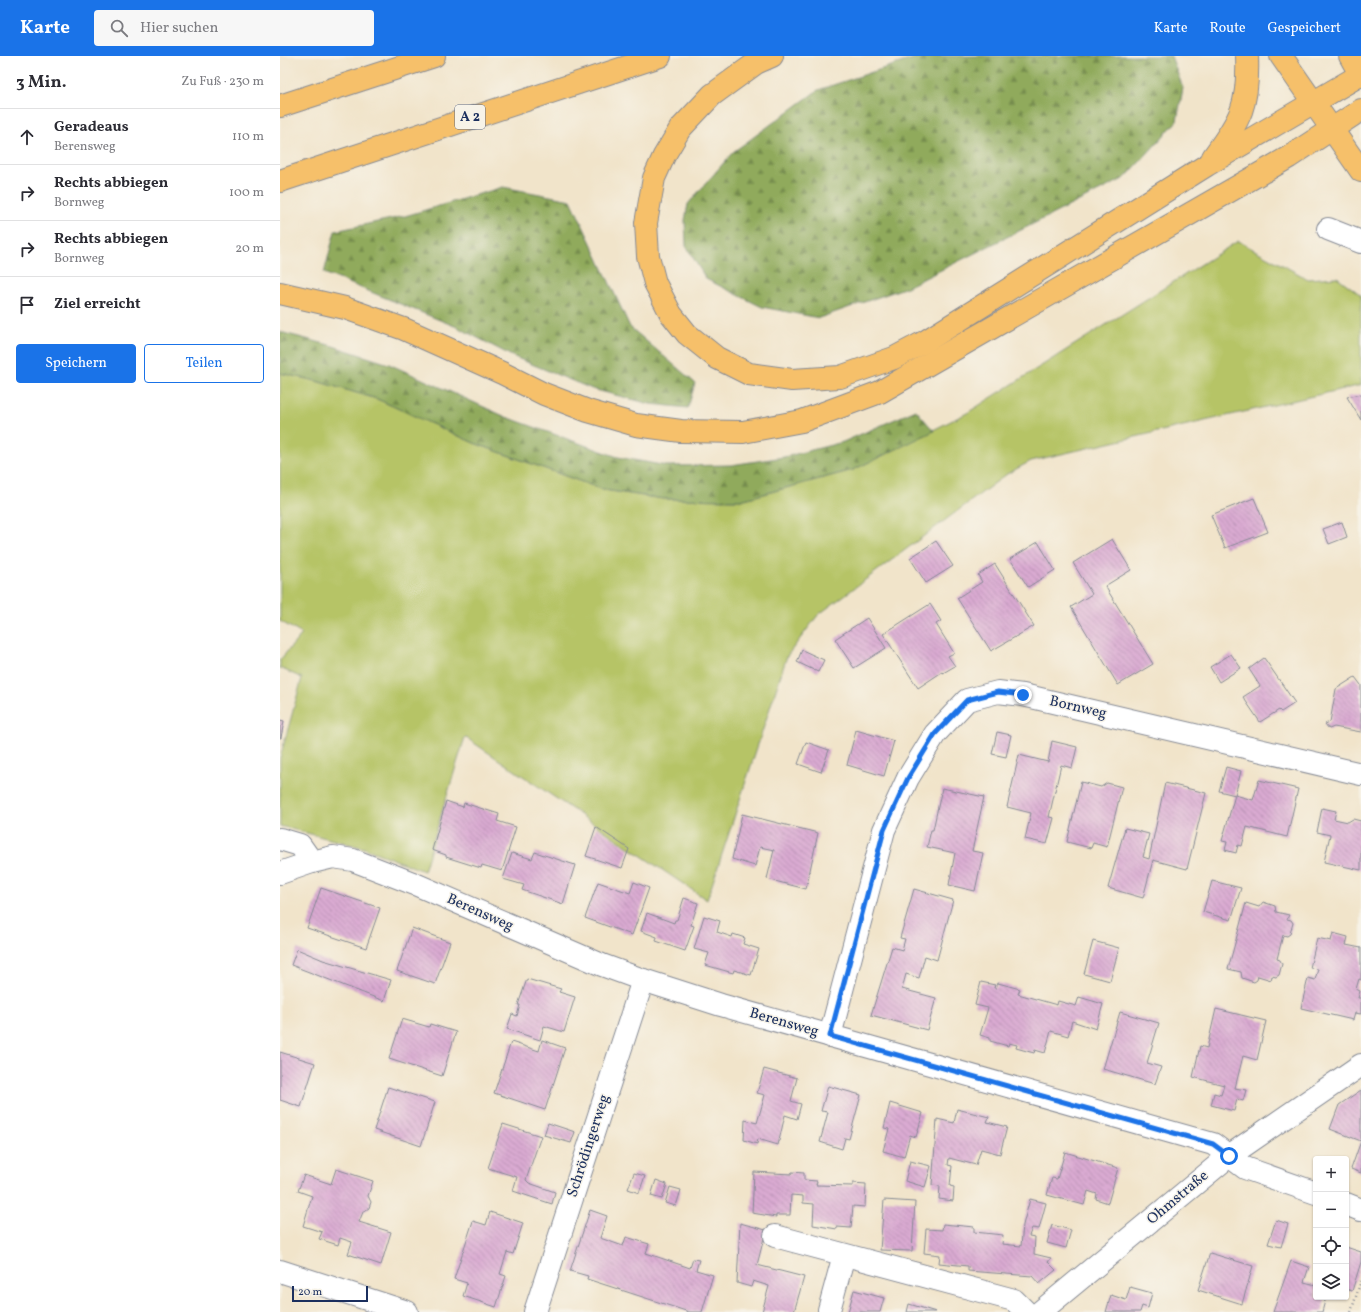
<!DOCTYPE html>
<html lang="de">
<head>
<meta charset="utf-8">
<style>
  body { margin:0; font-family:Vollkorn,serif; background:#f7f7f7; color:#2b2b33 }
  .controls { position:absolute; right:12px; bottom:12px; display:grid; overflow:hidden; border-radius:4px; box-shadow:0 1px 3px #0004 }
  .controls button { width:36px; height:36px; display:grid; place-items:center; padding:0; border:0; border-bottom:1px solid #e1e1e2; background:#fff; color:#2b2b33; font:20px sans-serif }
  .scale { position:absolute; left:12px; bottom:10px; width:76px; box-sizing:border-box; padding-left:4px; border:2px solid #1b2f5e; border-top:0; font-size:11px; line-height:14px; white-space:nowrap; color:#1b2f5e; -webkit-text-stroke:3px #f7f3e8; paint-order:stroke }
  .stop { position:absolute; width:12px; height:12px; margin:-9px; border:3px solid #1a73e8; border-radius:50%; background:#fff }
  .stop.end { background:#1a73e8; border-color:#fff; box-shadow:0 1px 4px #0008 }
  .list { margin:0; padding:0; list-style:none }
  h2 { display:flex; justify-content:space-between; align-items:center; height:52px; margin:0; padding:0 16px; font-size:17px }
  h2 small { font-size:13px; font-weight:400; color:#7c7c81 }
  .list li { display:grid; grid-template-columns:26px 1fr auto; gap:12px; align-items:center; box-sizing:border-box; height:56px; padding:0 16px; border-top:1px solid #e1e1e2 }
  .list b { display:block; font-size:15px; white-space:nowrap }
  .list p { margin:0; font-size:13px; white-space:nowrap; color:#7c7c81 }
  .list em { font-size:13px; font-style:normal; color:#7c7c81 }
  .actions { display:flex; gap:8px; padding:12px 16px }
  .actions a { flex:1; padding:9px 0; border:1px solid #1a73e8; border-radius:4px; text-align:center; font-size:14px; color:#1a73e8 }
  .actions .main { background:#1a73e8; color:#fff }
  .icon { flex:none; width:22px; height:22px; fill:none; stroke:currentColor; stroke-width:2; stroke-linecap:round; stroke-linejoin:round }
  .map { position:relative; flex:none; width:1081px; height:1256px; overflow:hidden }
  header { display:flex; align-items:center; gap:24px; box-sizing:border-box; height:56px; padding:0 20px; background:#1a73e8; color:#fff }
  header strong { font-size:19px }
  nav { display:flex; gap:22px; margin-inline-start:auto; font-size:14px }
  .search { width:280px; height:36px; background:#f7f7f7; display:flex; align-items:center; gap:10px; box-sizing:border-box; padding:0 14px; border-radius:4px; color:#7c7c81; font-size:15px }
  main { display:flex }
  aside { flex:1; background:#fff }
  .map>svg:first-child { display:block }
  .grass { fill:#b6c466; stroke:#687a62 }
  .forest { fill:url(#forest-firs); stroke:#566c5c }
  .building { fill:url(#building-back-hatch) }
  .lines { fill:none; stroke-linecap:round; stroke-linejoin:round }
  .minor-casing { stroke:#868a94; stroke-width:24 }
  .major-casing { stroke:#868a94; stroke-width:24 }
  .highway-casing { stroke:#868a94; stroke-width:24 }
  .path { stroke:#868a94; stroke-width:2.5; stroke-dasharray:1 3; stroke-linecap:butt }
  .minor { stroke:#fff; stroke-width:22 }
  .major { stroke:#f6c06b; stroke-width:22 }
  .highway { stroke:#f6c06b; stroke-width:22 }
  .route { stroke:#1a73e8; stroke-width:5 }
  .labels { text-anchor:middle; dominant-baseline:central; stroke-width:3; stroke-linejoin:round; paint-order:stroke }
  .shield { fill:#f7f3e8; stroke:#5d6a87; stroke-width:1 }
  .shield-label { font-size:14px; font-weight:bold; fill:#1b2f5e }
  .street-label { font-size:15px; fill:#1b2f5e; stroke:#f7f3e8 }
</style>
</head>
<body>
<header>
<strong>Karte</strong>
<div class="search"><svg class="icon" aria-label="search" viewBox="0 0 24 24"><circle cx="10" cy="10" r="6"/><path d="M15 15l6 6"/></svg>Hier suchen</div>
<nav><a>Karte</a><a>Route</a><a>Gespeichert</a></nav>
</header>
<main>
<aside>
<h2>3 Min.<small>Zu Fuß · 230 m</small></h2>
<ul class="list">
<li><svg class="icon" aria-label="ahead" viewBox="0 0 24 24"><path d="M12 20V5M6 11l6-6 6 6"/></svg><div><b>Geradeaus</b><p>Berensweg</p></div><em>110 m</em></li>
<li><svg class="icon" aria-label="right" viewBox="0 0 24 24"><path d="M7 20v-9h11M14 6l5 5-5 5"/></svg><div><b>Rechts abbiegen</b><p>Bornweg</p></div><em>100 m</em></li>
<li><svg class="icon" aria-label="right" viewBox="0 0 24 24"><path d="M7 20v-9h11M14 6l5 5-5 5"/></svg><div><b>Rechts abbiegen</b><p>Bornweg</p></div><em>20 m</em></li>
<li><svg class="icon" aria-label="arrive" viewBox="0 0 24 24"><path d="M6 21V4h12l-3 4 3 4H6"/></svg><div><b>Ziel erreicht</b></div></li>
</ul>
<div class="actions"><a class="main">Speichern</a><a>Teilen</a></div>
</aside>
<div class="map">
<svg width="1081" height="1256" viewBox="0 0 1081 1256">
  <defs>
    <pattern id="forest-firs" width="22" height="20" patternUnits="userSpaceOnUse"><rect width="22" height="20" fill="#90aa5b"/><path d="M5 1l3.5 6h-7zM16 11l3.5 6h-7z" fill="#758b4e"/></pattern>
    <pattern id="building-back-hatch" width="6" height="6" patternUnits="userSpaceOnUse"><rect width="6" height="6" fill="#daaad2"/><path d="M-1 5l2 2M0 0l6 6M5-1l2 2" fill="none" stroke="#b08bae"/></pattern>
  </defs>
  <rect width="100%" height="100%" fill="#f7f3e8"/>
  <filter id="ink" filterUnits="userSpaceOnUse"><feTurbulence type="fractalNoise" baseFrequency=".025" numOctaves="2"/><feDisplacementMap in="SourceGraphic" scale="8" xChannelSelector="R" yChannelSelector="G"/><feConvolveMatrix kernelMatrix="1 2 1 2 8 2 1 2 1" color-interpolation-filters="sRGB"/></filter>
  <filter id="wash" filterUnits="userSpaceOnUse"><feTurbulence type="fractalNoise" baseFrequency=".012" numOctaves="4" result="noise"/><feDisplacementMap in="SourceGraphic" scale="16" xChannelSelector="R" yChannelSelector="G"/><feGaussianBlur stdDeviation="0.9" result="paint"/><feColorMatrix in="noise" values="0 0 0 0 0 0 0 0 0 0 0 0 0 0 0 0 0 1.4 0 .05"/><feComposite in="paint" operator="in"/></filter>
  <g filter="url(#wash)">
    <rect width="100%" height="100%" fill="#f1e4ca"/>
    <!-- grass -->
    <path class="grass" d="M958,185L1028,223L1057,221L1081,239V329L751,405L727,418L538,559L507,600L427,844L185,681L144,815L84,792L0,770V702L22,622L0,612V604L22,578L0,565V317L36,325L97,343L194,387L324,434L383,443L461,444L573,414L687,357Z"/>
    <!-- forest -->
    <g class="forest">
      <path d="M641,0H891L903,32L897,65L845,122L627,231L539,262L482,251L426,223L406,190L405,164L408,148L453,96L538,34Z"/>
      <path d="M223,131L291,144L350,271L415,327L408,352L370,348L312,333L232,300L177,271L44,217L55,175L125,160Z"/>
      <path d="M0,276L53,290L109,308L226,361L338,401L387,410L451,409L504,401L563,386L636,354L654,375L573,414L461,444L383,443L324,434L194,387L97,343L36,325L0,317Z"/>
    </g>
    <g id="blocks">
      <!-- building -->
      <g class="building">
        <path d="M1081,338V364L1067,341Z"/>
        <path d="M974,442L988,476L945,492L931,459Z"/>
        <path d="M1062,466L1067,481L1049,488L1043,473Z"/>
        <path d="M832,483L851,514L825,530L873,608L838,629L791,551L812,538L793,507Z"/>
        <path d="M656,485L673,510L646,527L630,502Z"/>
        <path d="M758,486L775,514L748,531L730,503Z"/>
        <path d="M715,508L754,570L711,595L677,542L702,526L698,519Z"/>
        <path d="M650,548L661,565L656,568L674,597L668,600L675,610L663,617L662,616L638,632L603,578Z"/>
        <path d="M587,562L606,592L574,612L555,583Z"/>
        <path d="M522,594L544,604L538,616L517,606Z"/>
        <path d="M951,598L961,612L939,626L930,611Z"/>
        <path d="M984,602L1015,647L1001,656L999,654L980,666L963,641L980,630L969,613Z"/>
        <path d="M1075,621L1081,629V676L1054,671L1049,673L1045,668L1050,666L1056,633Z"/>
        <path d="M0,664L4,665L1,682H0Z"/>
        <path d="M576,674L614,685L604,720L567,709Z"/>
        <path d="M717,676L731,679L726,701L712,698Z"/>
        <path d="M772,685L797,691L792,712L781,709L769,761L774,762L767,788L745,783L751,757L727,751L739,699L768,706Z"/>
        <path d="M526,686L549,694L541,716L518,708Z"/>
        <path d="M946,711L961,715L955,739L939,735Z"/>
        <path d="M979,724L1018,733L1007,781L967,771L962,790L958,789L956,797L945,794L947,786L942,785L955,739L973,744Z"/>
        <path d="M801,726L821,731L827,727L842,731L827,791L813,787L811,792L787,786Z"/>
        <path d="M885,727L926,737L907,813L873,804L863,842L828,832L845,772L869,778L863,801L869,803Z"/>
        <path d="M662,732L704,741L692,795L703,797L695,835L669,829L675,797L647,791L651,774H653Z"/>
        <path d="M166,745L183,751L184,747L219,758L217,765L236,771L222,815L202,809L201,812L166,801V799L152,794Z"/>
        <path d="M1042,752L1056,755L1054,763L1068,766L1073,763L1081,765V814L1044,806L1050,779L1037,776Z"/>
        <path d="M462,758L538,777L526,833L487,823L494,794L480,791L475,810L452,803Z"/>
        <path d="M316,771L349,793L342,812L306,800Z"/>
        <path d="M255,796L295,809L283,848L242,834L244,829L223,823L232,797L252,803Z"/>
        <path d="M932,825L961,832L951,864L923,856Z"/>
        <path d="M318,826L350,837L354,826L369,832L352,879L305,862Z"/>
        <path d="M41,832L100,852L86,892L27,872Z"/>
        <path d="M634,833L673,844L657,904L645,900L639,922L626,918L622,933L656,942L647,974L591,959L612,891L622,894L625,883L620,882Z"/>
        <path d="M404,842L418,847L411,869L414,870L405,895L376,885L377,881L361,875L367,857L394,867L395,864H397Z"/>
        <path d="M983,846L995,850L996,856L1009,859L1007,863L1011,864L1013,867L1010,878L1007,880L1003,879L997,903L1000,904L1002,908L999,919L996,921L992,920L991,924L978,920L977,924L974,926L962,922L961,916L948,913L966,847L979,851Z"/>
        <path d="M424,860L440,865L437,876L452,881L453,878L465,882L463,888L479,893L471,919L454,914L453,917L425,909L429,897L414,893Z"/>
        <path d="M132,872L170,886L155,928L117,915Z"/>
        <path d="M1053,877L1068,881L1066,889L1081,892V924L1079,923L1076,933L1080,935L1078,942H1081V958L1075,957L1073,964L1021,952L1028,922L1035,924L1038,913L1030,912L1037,882L1051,885Z"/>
        <path d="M813,885L839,892L830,925L804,918Z"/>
        <path d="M17,893L43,904L111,924L104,945L11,909Z"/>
        <path d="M247,923L281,933L279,936L295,941L284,976L264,970L260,984L227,973L232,958L237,960L240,949H238Z"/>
        <path d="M701,926L715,929L714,932H716L718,927L740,933L738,938L777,949L778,945L796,950L799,941L823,948L816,973L792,965L788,980L771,975L765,997L755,994L754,997L736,992L737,989L729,987L728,990L710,985V982L700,979L708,952L695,949Z"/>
        <path d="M936,953L986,965L977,1004L963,1000L955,1032L966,1034L963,1045L957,1043L954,1055L931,1049L934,1037L941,1039L944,1029L913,1021L920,990L927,992Z"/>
        <path d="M840,956L879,967L867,1007L881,1011L875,1028L823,1013Z"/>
        <path d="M122,963L149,971L150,968L176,976L162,1020L109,1003Z"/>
        <path d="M262,984L285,992L265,1054L214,1037L231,986L259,995Z"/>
        <path d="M0,996L35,1007L21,1051L0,1044Z"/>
        <path d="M484,1013L517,1022L511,1045L521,1048L517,1063L505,1059L498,1089L478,1083L477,1088L464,1084L465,1064L477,1067L485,1039L477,1037Z"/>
        <path d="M548,1030L581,1039L569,1083L565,1082L562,1093L540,1086L548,1056L541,1055Z"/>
        <path d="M108,1031L155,1046L141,1090L94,1074Z"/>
        <path d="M1081,1034V1085L1050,1073L1059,1049Z"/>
        <path d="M610,1047L643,1057L636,1081L630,1079L624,1101L603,1095L609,1073L604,1072Z"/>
        <path d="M677,1053L709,1061L707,1066L727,1071L720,1098L701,1093L696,1109L669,1102L668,1109L672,1110L670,1130L674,1131L673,1145L659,1143L660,1130L652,1129L657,1063L674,1067Z"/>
        <path d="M268,1067L295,1076L291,1087L264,1079Z"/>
        <path d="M223,1068L261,1080L246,1124L249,1127L275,1136L272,1148L233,1135L237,1121L208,1112Z"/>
        <path d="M1081,1085V1117L1071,1113Z"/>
        <path d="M785,1096L838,1112L828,1147L816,1143L817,1138L808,1135L804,1149L767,1139L772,1122L777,1123Z"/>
        <path d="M630,1105L651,1110L645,1131L625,1125Z"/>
        <path d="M56,1113L93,1125L88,1140L91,1146L89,1152L83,1156L79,1166L111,1176L101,1209L68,1198L72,1186L60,1182L58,1189L39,1183L42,1176L23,1170L32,1140L18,1135L24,1119L51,1128Z"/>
        <path d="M474,1116L511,1118L512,1116L524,1117V1124L537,1125L536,1129L573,1130V1127L586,1128L585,1151L573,1150L571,1172L557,1171V1173L533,1169L534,1148L523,1147V1140L511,1139L510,1159H496V1161L472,1157Z"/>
        <path d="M354,1117L365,1120L359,1137L348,1133Z"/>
        <path d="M376,1124L387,1128L382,1143L371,1140Z"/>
        <path d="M390,1131L401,1134L396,1150L385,1147Z"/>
        <path d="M750,1143L766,1147L759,1173L752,1172L749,1180L755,1181L754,1198L771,1202L768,1206L776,1214L759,1228L752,1220L688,1215V1210L659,1207L660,1199L644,1197L646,1173L662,1174L663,1168L694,1171V1176L723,1179L722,1188L741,1190L743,1169Z"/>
        <path d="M604,1144L635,1146L632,1195L600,1194Z"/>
        <path d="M310,1154L327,1160L320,1182L343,1190L346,1181L369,1188L366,1197L410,1212L413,1203L419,1204L416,1214L433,1219L422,1256H409L307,1223L308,1220L290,1215Z"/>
        <path d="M210,1156L243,1167L233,1198L227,1196L220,1218L226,1220L216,1251L183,1240L187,1227L174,1223L193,1165L206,1169Z"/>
        <path d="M996,1164L1008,1168L1001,1191L988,1188Z"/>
        <path d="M460,1167L486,1174L477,1209L524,1221L514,1256H482L489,1230L473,1225L471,1231L457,1227Z"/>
        <path d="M772,1169L791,1174L786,1192L767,1187Z"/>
        <path d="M1066,1191L1081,1196V1206L1072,1235L1066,1233Z"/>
        <path d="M930,1197L973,1210L962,1248L918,1234Z"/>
        <path d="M1011,1205L1029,1211L1024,1226L1036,1229V1241H1046L1042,1256H993Z"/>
        <path d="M850,1231L872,1237L868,1252L862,1250L860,1256H826L831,1239L846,1244Z"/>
        <path d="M574,1234L604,1242L600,1256H568Z"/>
        <path d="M629,1248L656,1256H627Z"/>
      </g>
    </g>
  </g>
  <g filter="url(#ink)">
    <use href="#blocks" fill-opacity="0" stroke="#868a94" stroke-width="1"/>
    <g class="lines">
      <!-- minor casing -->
      <g class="minor-casing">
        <g id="minor">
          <path d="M1048,173L1081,186"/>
          <path d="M0,783L20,789L32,806"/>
          <path d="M0,817L32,806L53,801L73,804L135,828L322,909L363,924L441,949L933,1088L965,1112L1036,1137"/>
          <path d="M550,980L604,774L628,722L655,678L687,644L718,636L743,639L1081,718"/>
          <path d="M1066,1148L1081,1154"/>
          <path d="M495,1180L734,1244L746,1256"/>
          <path d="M0,1215L127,1256"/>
          <path d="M549,1254L564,1199"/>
          <path d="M255,1256L363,924"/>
          <path d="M760,1256L949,1100L1081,1009"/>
        </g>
      </g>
      <!-- major casing -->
      <g class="major-casing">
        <g id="major">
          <path d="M1001,0L1081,115"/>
          <path d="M1070,0L1081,20"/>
        </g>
      </g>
      <!-- highway casing -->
      <g class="highway-casing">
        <g id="highway">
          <path d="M492,0L476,7L432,39L400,73L384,100L374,122L366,167L368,200L375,227L391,258L407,278L437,302L469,318L512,324L560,321L614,302L646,285L927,109L1080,19"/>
          <path d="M0,50L154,0"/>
          <path d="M933,101C961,63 969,49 967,0"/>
          <path d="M0,125L380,0"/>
          <path d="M0,237L65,252L124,273L222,317L264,338L308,355L356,369L401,375L463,376L522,365L600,336L1009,101L1081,54"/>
        </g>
      </g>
      <!-- path -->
      <path class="path" d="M1071,1256L1081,1225"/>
      <!-- minor -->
      <use href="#minor" class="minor"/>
      <!-- major -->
      <use href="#major" class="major"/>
      <!-- highway -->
      <use href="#highway" class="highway"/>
    </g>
  </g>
  <g class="lines" filter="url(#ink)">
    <!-- route -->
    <path class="route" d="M743,639L718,636L687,644L655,678L628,722L604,774L550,980L933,1088L949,1100"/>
  </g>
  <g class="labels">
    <!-- shield labels -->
    <rect class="shield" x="175" y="49" width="30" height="24" rx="3"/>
    <g class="shield-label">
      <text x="190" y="61">A 2</text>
    </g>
    <!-- street labels -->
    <g class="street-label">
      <text transform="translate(798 652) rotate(13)">Bornweg</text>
      <text transform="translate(200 857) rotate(24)">Berensweg</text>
      <text transform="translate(504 967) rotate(16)">Berensweg</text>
      <text transform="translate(309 1090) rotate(-72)">Schrödingerweg</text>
      <text transform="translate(898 1142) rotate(-40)">Ohmstraße</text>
    </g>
  </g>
</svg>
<div class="controls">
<button>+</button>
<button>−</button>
<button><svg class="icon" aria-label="locate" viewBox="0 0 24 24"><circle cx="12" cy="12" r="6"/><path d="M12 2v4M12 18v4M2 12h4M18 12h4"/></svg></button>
<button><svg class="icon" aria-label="layers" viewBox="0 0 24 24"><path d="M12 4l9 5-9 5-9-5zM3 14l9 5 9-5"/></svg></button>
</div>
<div class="scale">20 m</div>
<div class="stop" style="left:949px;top:1100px"></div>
<div class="stop end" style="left:743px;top:639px"></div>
</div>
</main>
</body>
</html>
